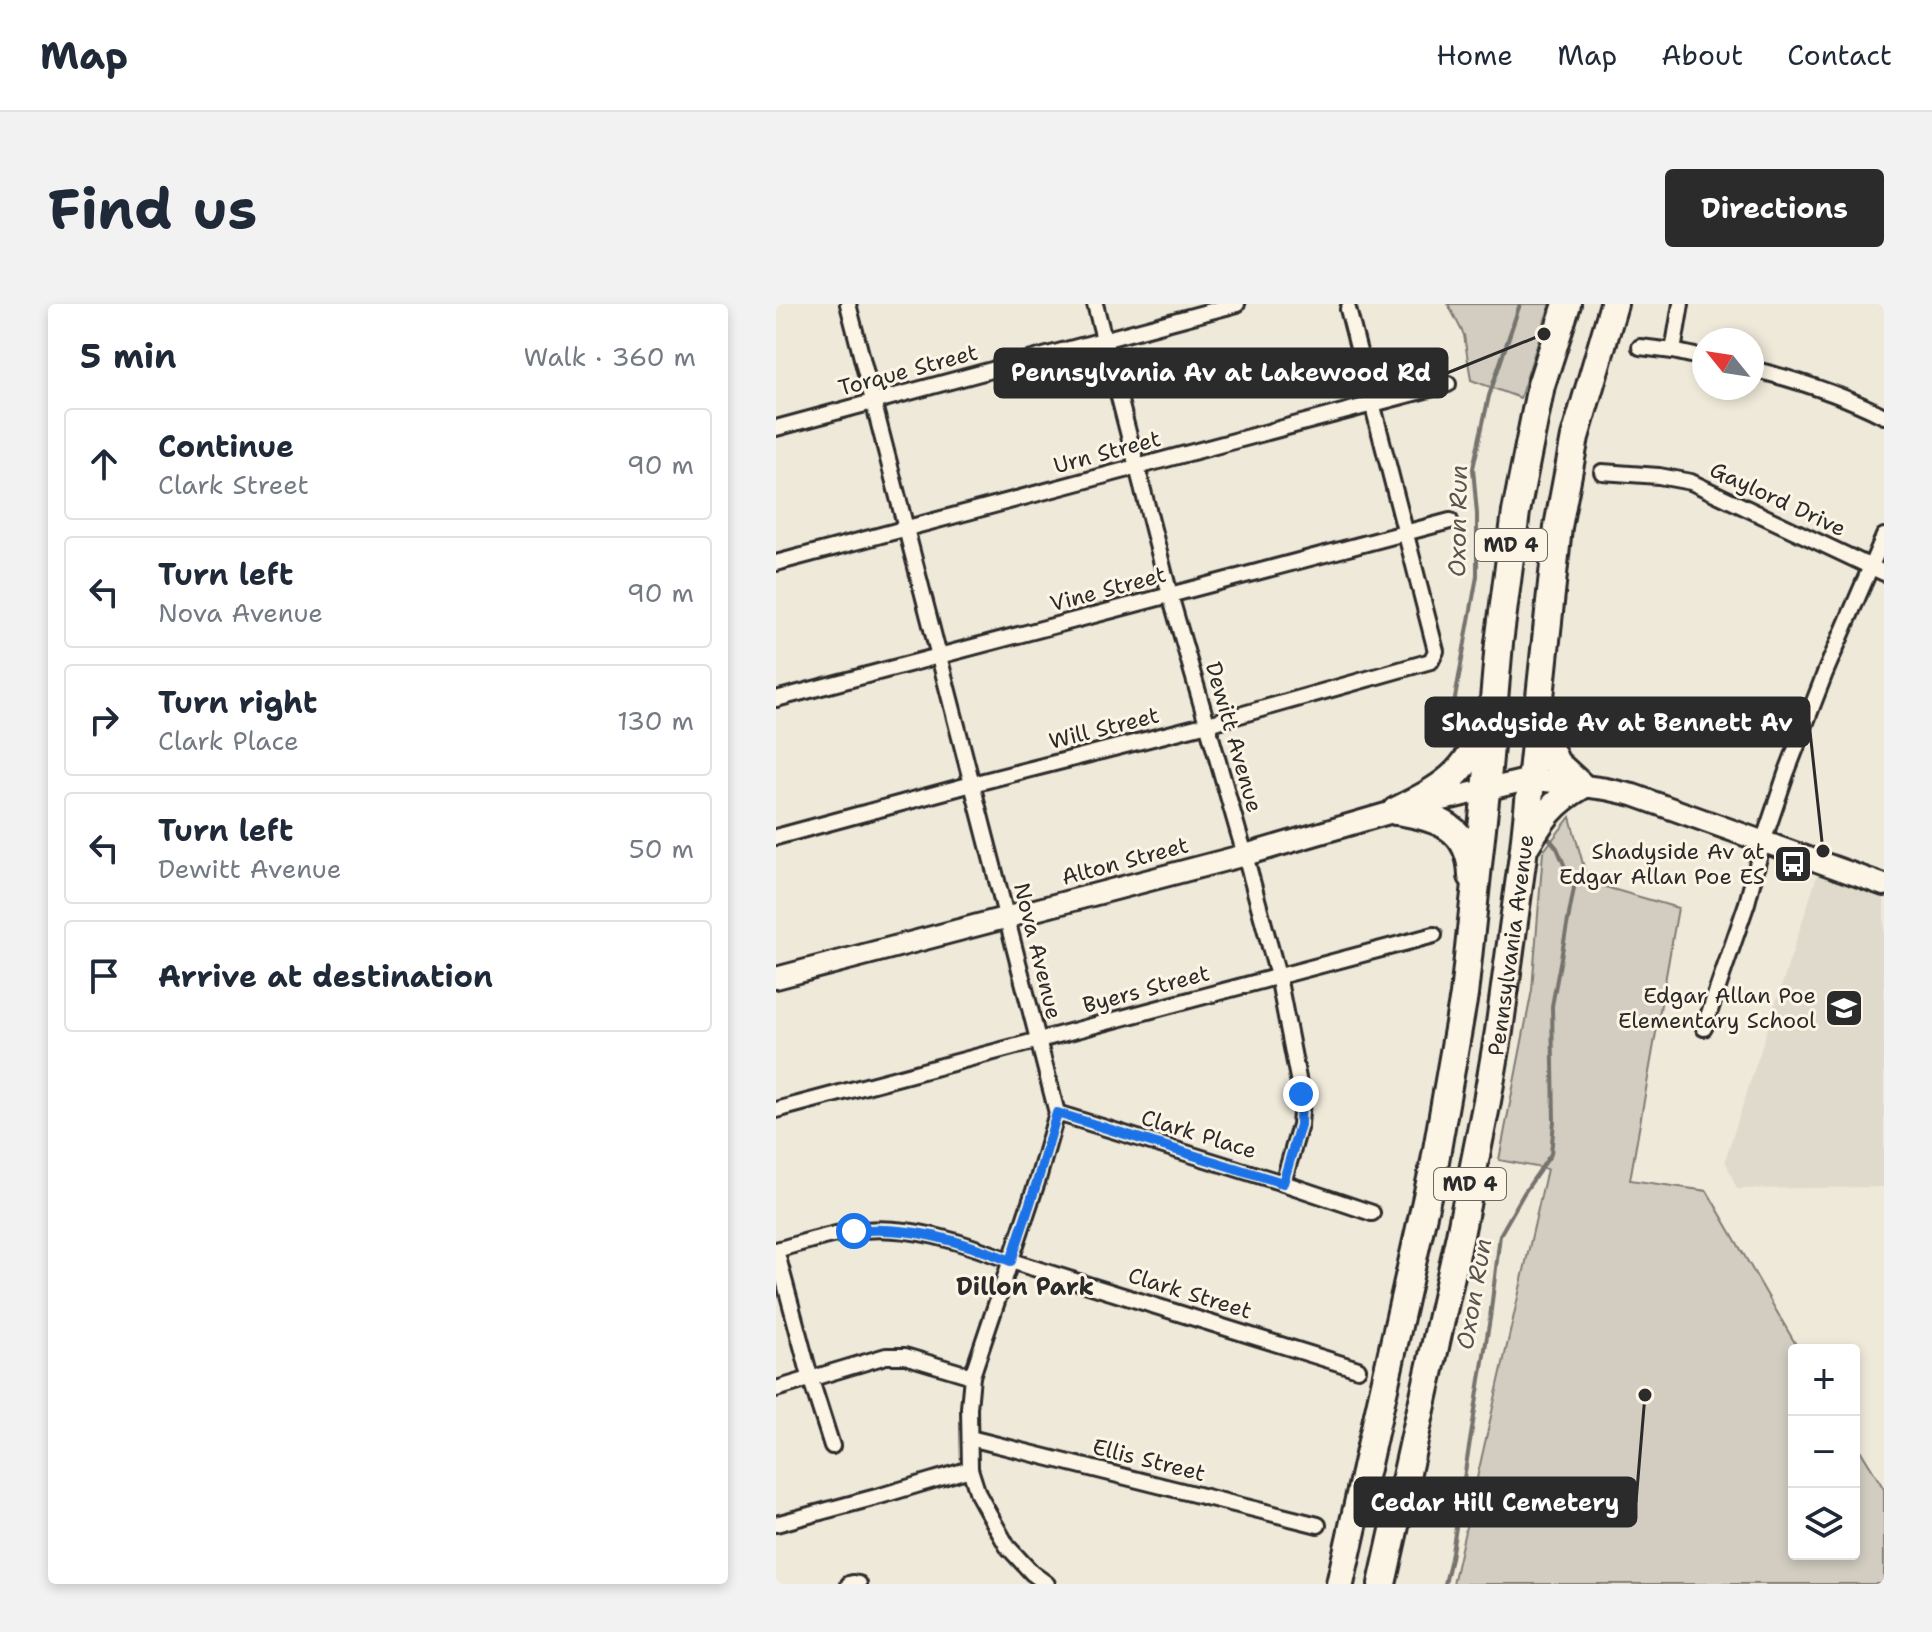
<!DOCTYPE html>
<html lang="en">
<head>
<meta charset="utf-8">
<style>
  body { margin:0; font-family:"Shantell Sans",sans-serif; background:#f2f2f3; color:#1f2937 }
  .controls { position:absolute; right:24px; bottom:24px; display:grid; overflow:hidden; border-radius:8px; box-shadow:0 4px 12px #0003 }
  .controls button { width:72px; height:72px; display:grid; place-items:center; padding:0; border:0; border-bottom:2px solid #e0e1e3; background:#fff; color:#1f2937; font:40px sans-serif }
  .compass { position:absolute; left:916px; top:24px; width:72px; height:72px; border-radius:50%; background:#fff; box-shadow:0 4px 12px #0003; rotate:300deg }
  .stop { position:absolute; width:24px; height:24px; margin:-18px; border:6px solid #1a73e8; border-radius:50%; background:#fff }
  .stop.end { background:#1a73e8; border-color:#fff; box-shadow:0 2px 8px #0008 }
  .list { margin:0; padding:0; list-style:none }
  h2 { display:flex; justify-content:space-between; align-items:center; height:104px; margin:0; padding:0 32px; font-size:34px }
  h2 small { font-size:26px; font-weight:400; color:#747a83 }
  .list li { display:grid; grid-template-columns:52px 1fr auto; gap:24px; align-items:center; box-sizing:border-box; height:112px; margin:0 16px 16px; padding:0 16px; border:2px solid #e0e1e3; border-radius:8px }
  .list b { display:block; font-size:30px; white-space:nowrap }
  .list p { margin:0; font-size:26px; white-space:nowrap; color:#747a83 }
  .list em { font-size:26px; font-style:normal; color:#747a83 }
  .icon { flex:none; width:44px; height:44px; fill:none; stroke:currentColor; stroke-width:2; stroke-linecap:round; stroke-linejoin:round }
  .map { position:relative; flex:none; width:1108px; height:1280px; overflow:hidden; border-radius:8px }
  header { display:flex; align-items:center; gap:48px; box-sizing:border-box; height:112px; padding:0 40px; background:#fff; border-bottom:2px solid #e0e1e3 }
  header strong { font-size:38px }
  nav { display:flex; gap:44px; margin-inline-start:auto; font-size:28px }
  .intro { display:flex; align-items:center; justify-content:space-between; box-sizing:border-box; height:192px; padding:0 48px }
  h1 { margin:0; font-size:56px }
  .button { padding:20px 36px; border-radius:8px; background:#2b2b2b; color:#fff; font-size:28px; font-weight:700 }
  main { display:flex; gap:48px; padding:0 48px }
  aside { flex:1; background:#fff; border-radius:8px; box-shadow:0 4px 12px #0003 }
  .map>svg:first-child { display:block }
  .built { fill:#e0dacc }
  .green { fill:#d2cdc0; stroke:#7e7c76; stroke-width:2 }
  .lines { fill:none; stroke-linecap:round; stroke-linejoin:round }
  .stream { stroke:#75736d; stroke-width:4 }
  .street-casing { stroke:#2b2b2b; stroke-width:20 }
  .secondary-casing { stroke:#2b2b2b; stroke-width:26 }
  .highway-casing { stroke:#2b2b2b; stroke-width:32 }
  .street { stroke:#fcf5e5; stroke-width:14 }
  .secondary { stroke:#fcf5e5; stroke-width:20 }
  .highway { stroke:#fcf5e5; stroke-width:26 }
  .route { stroke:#1a73e8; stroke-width:10 }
  .labels { text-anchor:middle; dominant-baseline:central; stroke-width:6; stroke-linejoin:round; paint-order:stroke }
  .shield { fill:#fcf5e5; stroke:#6a6863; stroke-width:2 }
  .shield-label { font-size:20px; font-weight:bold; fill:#2b2b2b }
  .street-label { font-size:22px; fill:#2b2b2b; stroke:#fcf5e5 }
  .poi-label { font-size:22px; fill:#2b2b2b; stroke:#fcf5e5; text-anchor:end }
  .water-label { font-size:24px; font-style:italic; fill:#565552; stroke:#fcf5e5 }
  .neighbourhood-label { font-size:24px; font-weight:bold; fill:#2b2b2b; stroke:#fcf5e5 }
  .leader { fill:none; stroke:#2b2b2b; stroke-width:3 }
  .callout-dot { fill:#2b2b2b; stroke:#fcf5e5; stroke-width:3 }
  .callout { fill:#2b2b2b; stroke:#2b2b2b; stroke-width:3 }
  .callout-label { font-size:24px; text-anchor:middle; font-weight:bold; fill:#fff }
</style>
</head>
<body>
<header>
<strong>Map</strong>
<nav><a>Home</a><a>Map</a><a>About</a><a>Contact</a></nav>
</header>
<div class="intro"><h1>Find us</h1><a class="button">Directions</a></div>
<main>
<aside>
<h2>5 min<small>Walk · 360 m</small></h2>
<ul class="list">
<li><svg class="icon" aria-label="ahead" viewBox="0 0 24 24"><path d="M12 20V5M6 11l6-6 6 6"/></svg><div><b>Continue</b><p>Clark Street</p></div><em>90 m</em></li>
<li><svg class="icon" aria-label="left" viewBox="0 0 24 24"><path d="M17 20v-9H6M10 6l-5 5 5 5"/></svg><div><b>Turn left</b><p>Nova Avenue</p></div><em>90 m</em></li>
<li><svg class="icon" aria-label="right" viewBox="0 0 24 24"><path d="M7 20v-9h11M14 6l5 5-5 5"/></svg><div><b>Turn right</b><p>Clark Place</p></div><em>130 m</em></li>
<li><svg class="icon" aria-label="left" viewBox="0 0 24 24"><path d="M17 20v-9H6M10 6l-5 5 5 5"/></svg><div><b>Turn left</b><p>Dewitt Avenue</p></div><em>50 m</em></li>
<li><svg class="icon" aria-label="arrive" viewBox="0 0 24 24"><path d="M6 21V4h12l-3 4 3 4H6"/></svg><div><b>Arrive at destination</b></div></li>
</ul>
</aside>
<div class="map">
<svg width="1108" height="1280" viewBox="0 0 1108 1280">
  <rect width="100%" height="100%" fill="#efe9da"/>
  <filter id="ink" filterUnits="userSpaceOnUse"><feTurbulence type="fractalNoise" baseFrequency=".0125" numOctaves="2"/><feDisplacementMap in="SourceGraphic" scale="16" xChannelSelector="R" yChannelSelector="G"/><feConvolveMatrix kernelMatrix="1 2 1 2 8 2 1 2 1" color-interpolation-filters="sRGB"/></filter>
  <g filter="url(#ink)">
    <!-- built -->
    <path class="built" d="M1043,566L1108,590V883L961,885L949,856Z"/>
    <!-- green -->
    <g class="green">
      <path d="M672,0H774L744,94L695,76L688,31Z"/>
      <path d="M794,513L812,578L902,604L854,876L931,887L1023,1046H1018V1250H1078V1136L1108,1185V1280H677L771,865L723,856L756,686L767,548Z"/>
    </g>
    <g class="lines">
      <!-- stream -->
      <g class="stream">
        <path d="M688,435L677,420L678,400L701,272V210L697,164L713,92L744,0"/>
        <path d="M669,1280L675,1254L714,1014L724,931L748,889L775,850L778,817L776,702L798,584L781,544L771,532"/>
      </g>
      <!-- street casing -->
      <g class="street-casing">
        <g id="street">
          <path d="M72,0L281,809L262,875L196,1072L193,1104L194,1165L202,1190L231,1242L256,1269L271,1280"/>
          <path d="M319,0L394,291L469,551L502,672L526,795L524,821L507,879"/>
          <path d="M864,43L897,47L928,54"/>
          <path d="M897,47L905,0"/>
          <path d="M976,65C1021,76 1067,91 1108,112"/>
          <path d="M0,124L461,0"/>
          <path d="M826,168L883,172L915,178L1108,269"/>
          <path d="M0,259L672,80"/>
          <path d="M0,395L674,217"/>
          <path d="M0,533L196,480L432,420L655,357L660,347L572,5"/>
          <path d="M928,724L971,599L987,538L1010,470L1049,369L1108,232"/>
          <path d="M0,806L658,631"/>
          <path d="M281,809L507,879L596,909"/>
          <path d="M0,946C26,939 52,930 78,927C131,919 186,938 235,957L582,1065"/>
          <path d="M0,946L35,1076L56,1142"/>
          <path d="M0,1085L110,1052H129L196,1072"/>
          <path d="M194,1134L542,1221"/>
          <path d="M0,1220L104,1192L194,1165"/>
          <path d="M73,1280L77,1279L83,1280"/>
        </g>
      </g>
      <!-- secondary casing -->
      <g class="secondary-casing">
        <path id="secondary" d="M0,674L469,551L620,507L755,475L830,485L857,491L1108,581"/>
      </g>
      <!-- highway casing -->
      <g class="highway-casing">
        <g id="highway">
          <path d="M620,507C664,485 694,470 708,419"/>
          <path d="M620,507C661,513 695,523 696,572"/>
          <path d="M750,541C767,513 776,499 805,482L780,459L762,419"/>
          <path d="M564,1280L659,857L688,691L710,487L723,339L740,208L765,81L791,0"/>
          <path id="s1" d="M606,1280L684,931L711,797L723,727L748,544L782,223L799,133L838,0"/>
        </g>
      </g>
      <!-- street -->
      <use href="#street" class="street"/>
      <!-- secondary -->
      <use href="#secondary" class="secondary"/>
      <!-- highway -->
      <use href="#highway" class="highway"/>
    </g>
  </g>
  <g class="lines" filter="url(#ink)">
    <!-- route -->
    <path class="route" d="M78,927C132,921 185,937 235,957L262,875L281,809L507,879L524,821L525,790"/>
  </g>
  <!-- icons -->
  <defs>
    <g id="bus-square" transform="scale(2)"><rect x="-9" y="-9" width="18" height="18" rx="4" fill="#2b2b2b" stroke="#fcf5e5"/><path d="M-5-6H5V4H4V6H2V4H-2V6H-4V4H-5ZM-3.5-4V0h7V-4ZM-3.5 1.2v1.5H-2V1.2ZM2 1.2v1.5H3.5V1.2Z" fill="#fff"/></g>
    <g id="school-square" transform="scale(2)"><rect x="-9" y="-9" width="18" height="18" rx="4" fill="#2b2b2b" stroke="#fcf5e5"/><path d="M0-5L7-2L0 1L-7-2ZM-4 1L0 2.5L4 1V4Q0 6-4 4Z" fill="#fff"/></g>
  </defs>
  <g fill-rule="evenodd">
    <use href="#bus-square" x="1017" y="560"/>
    <use href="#school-square" x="1068" y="704"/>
  </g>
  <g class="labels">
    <!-- shield labels -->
    <g class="shield">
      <rect x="699" y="225" width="72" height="32" rx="6"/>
      <rect x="658" y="864" width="72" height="32" rx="6"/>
    </g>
    <g class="shield-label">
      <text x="735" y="241">MD 4</text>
      <text x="694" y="880">MD 4</text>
    </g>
    <!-- street labels -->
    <g class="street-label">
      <text transform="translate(132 66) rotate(-15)">Torque Street</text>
      <text transform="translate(331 148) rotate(-15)">Urn Street</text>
      <text transform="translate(1002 195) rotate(25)">Gaylord Drive</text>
      <text transform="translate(332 285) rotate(-15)">Vine Street</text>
      <text transform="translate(328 424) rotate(-14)">Will Street</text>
      <text transform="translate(458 433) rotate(74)">Dewitt Avenue</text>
      <text transform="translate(349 557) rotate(-15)">Alton Street</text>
      <text stroke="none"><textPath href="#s1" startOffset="652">Pennsylvania Avenue</textPath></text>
      <text transform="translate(262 647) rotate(76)">Nova Avenue</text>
      <text transform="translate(370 685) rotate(-15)">Byers Street</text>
      <text transform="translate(423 830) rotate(17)">Clark Place</text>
      <text transform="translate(414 989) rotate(17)">Clark Street</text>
      <text transform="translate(373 1156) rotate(14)">Ellis Street</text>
    </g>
    <!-- poi labels -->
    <g class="poi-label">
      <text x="989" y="547">Shadyside Av at<tspan x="989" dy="25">Edgar Allan Poe ES</tspan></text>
      <text x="1040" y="691">Edgar Allan Poe<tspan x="1040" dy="25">Elementary School</tspan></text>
    </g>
    <!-- water labels -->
    <g class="water-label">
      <text transform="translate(682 217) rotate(-89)">Oxon Run</text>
      <text transform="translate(698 990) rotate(-80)">Oxon Run</text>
    </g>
    <!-- neighbourhood labels -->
    <g class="neighbourhood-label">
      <text x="249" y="983">Dillon Park</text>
    </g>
  </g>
  <!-- callouts -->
  <path class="leader" d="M768 30L671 69M1047 547L1033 418M869 1091L860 1198"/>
  <g class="callout-dot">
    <circle cx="768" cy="30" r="8"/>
    <circle cx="1047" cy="547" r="8"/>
    <circle cx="869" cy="1091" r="8"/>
  </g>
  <g class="callout">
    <rect x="219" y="45" width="452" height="48" rx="8"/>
    <rect x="650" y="394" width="383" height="48" rx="8"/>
    <rect x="579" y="1174" width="281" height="48" rx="8"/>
  </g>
  <g class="callout-label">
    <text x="445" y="77">Pennsylvania Av at Lakewood Rd</text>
    <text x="841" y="427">Shadyside Av at Bennett Av</text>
    <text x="719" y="1207">Cedar Hill Cemetery</text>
  </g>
</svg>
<div class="controls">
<button>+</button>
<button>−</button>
<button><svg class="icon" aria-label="layers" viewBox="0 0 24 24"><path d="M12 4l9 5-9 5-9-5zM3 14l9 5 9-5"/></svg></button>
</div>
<svg class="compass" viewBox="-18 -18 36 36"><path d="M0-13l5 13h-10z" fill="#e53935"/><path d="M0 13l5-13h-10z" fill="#747a83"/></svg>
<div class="stop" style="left:78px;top:927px"></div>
<div class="stop end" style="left:525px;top:790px"></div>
</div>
</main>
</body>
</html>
